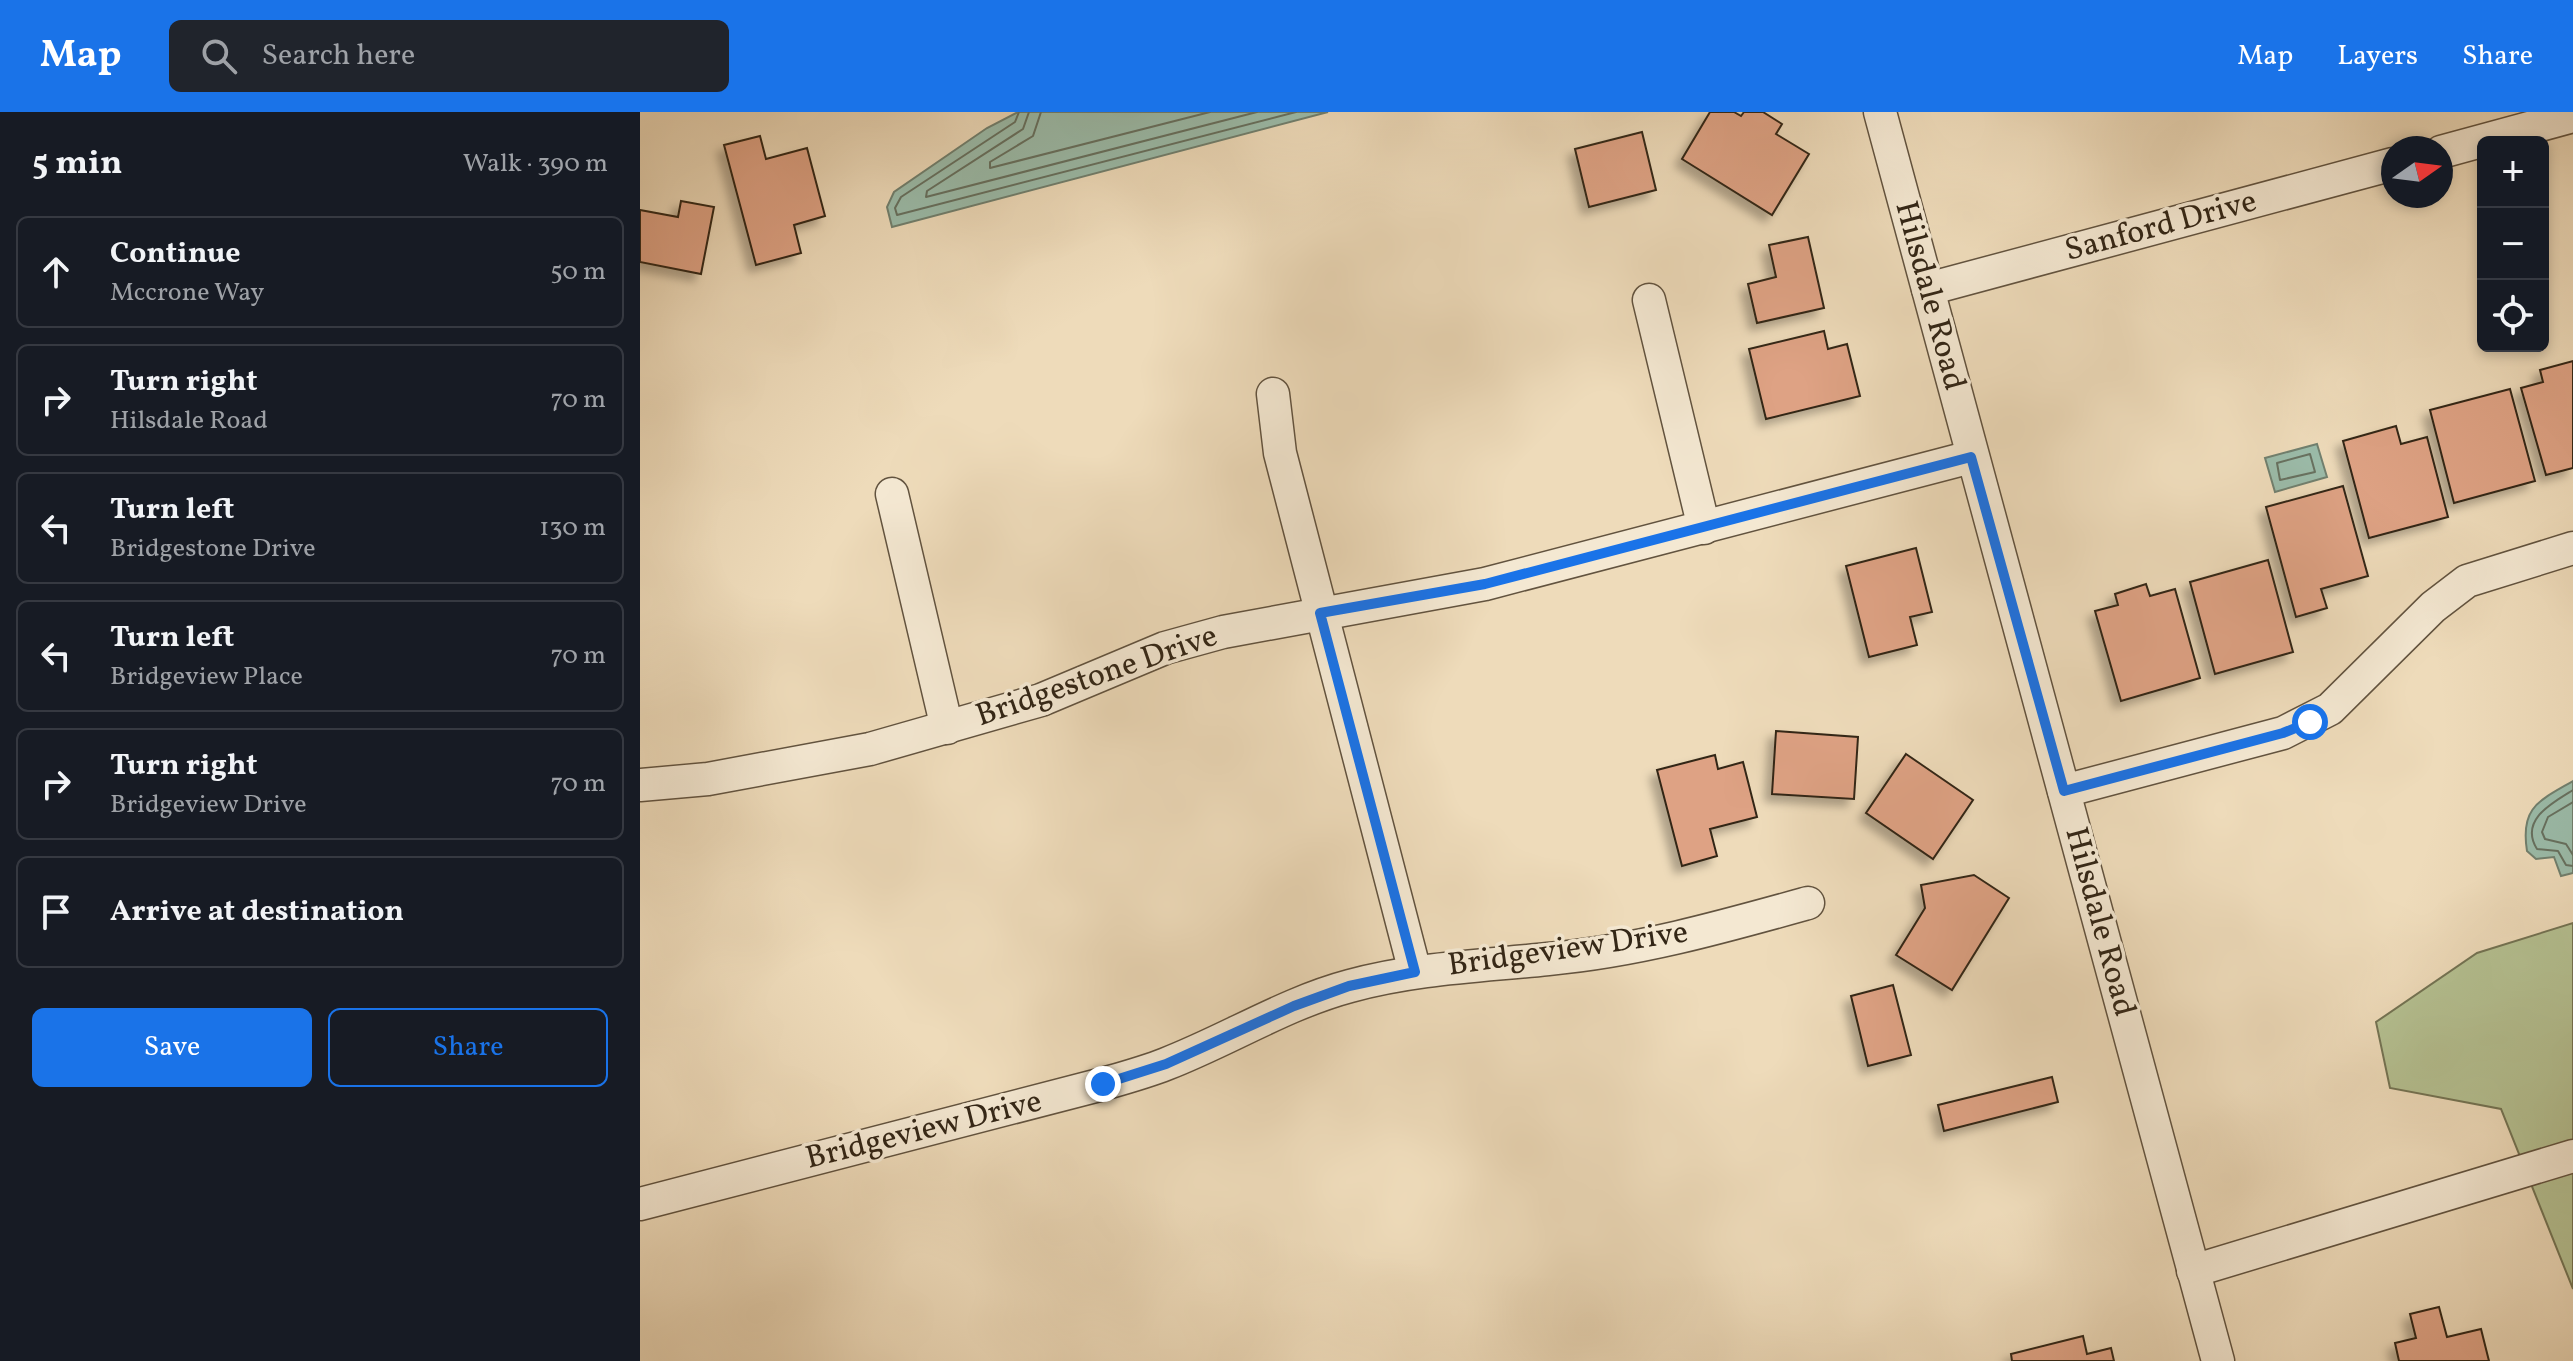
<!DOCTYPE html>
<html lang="en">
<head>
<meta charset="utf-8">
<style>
  body { margin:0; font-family:Vollkorn,serif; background:#20242c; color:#f1f3f6 }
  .controls { position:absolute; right:24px; top:24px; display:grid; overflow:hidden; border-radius:12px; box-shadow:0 4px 12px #0003 }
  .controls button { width:72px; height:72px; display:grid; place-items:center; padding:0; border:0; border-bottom:2px solid #363941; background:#171b24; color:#f1f3f6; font:40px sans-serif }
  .compass { position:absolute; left:1741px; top:24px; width:72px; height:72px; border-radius:50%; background:#171b24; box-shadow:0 4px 12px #0003; rotate:76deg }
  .stop { position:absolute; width:24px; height:24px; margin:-18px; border:6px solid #1a73e8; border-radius:50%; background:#fff }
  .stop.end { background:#1a73e8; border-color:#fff; box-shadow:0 2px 8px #0008 }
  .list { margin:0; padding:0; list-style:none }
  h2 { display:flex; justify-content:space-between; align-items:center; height:104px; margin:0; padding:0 32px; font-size:34px }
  h2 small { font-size:26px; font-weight:400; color:#9ea1a6 }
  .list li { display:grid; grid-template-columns:52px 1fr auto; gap:24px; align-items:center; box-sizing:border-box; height:112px; margin:0 16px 16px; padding:0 16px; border:2px solid #363941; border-radius:12px }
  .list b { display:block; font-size:30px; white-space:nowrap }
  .list p { margin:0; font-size:26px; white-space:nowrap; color:#9ea1a6 }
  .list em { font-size:26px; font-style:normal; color:#9ea1a6 }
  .actions { display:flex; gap:16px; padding:24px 32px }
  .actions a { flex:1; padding:18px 0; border:2px solid #1a73e8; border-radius:12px; text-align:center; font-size:28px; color:#1a73e8 }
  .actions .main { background:#1a73e8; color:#fff }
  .icon { flex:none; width:44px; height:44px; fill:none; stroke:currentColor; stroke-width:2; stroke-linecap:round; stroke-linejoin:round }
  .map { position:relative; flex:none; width:1933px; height:1249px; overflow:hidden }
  header { display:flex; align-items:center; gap:48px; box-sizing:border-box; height:112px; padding:0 40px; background:#1a73e8; color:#fff }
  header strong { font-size:38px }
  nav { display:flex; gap:44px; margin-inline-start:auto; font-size:28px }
  .search { width:560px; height:72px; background:#20242c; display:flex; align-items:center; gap:20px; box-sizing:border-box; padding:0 28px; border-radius:12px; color:#9ea1a6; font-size:30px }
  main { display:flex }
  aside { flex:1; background:#171b24 }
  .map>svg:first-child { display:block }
  .green { fill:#b5c192; stroke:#747454; stroke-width:2 }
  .water { fill:#9bbcaa; stroke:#71806f; stroke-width:2 }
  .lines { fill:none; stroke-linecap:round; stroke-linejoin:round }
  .shore { stroke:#677160; stroke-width:2 }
  .building { fill:#dea284; stroke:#332616; stroke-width:2; filter:url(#shadow) }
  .street-casing { stroke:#62533f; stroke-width:35 }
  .street { stroke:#f4e8d2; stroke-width:32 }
  .route { stroke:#1a73e8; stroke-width:10 }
  .labels { text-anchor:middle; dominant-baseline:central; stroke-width:7; stroke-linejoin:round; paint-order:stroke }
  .street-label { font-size:32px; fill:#332616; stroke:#f4e8d2 }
</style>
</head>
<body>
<header>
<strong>Map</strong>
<div class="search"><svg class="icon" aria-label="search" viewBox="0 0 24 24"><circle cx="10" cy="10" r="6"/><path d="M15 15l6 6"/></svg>Search here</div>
<nav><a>Map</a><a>Layers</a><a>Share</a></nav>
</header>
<main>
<aside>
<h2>5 min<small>Walk · 390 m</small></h2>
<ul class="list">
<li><svg class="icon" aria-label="ahead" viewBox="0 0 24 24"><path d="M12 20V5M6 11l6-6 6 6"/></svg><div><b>Continue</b><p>Mccrone Way</p></div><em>50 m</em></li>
<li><svg class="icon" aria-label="right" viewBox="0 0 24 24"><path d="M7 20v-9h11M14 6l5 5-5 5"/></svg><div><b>Turn right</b><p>Hilsdale Road</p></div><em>70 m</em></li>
<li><svg class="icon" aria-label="left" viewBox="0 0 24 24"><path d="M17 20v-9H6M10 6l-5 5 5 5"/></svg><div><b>Turn left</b><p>Bridgestone Drive</p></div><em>130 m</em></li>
<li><svg class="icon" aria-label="left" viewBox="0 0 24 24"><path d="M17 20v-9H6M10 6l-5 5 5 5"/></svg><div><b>Turn left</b><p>Bridgeview Place</p></div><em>70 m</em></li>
<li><svg class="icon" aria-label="right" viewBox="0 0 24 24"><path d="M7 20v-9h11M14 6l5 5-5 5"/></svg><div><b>Turn right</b><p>Bridgeview Drive</p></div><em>70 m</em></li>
<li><svg class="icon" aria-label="arrive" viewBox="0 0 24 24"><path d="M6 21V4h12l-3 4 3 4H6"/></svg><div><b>Arrive at destination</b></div></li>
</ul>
<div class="actions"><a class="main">Save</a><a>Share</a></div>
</aside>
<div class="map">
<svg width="1933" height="1249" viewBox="0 0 1933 1249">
  <defs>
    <filter id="shadow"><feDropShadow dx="-7" dy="7" stdDeviation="4" flood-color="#0004"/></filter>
  </defs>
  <rect width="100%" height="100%" fill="#eedbba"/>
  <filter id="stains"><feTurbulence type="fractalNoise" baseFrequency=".0025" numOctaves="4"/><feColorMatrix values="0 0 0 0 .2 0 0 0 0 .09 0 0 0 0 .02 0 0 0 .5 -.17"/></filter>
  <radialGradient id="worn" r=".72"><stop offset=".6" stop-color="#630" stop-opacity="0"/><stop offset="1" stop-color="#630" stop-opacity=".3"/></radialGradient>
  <!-- green -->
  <path class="green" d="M1933,811V1177L1861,997L1750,976L1736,910L1837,841Z"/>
  <!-- water -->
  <g class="water">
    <path d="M378,0H688L252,115L247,95L254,80L347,16Z"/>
    <path d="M1677,332L1687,365L1635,380L1625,346Z"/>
    <path d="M1933,669V761L1921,764L1914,745L1896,747L1887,739C1880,695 1899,689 1933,669Z"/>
  </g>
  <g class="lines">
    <!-- shore -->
    <g class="shore">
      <path d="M379,0L375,10L261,85L255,96L257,103L656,0"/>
      <path d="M389,0L383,17L287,79L286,85L617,0"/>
      <path d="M401,0L393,24L350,50V56L570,0"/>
      <path d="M1670,342L1675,360L1640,368L1637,351Z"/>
      <path d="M1933,678C1912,691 1879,708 1897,737L1918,739L1926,753L1933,754"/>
      <path d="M1933,690L1908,705L1902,720L1905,727L1926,732L1933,743"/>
    </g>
  </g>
  <!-- building -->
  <g class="building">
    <path d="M1070,0H1094L1101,4L1104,0H1123L1142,12L1136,22L1169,42L1132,103L1042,47Z"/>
    <path d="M1002,20L1016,78L949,95L935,37Z"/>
    <path d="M120,24L126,47L167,36L185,104L154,113L161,141L116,153L84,33Z"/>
    <path d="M41,89L74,95L61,162L0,150V98L38,105Z"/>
    <path d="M1168,125L1184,196L1117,211L1108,172L1136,165L1129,133Z"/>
    <path d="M1184,219L1188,237L1207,232L1220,284L1126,307L1109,237Z"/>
    <path d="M1933,249V356L1906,363L1881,276L1903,270L1900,258Z"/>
    <path d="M1870,277L1895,369L1814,391L1790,298Z"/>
    <path d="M1756,314L1761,332L1787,325L1808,405L1729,426L1703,329Z"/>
    <path d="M1703,374L1728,464L1681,477L1687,496L1656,505L1626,395Z"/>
    <path d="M1276,436L1292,500L1270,505L1277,533L1229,545L1206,454Z"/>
    <path d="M1628,448L1653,540L1575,562L1550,470Z"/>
    <path d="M1506,472L1510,484L1535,477L1560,566L1481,589L1455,499L1478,493L1475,482Z"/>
    <path d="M1136,619L1218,625L1214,687L1132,682Z"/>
    <path d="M1266,642L1333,688L1293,747L1226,701Z"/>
    <path d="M1075,643L1078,657L1103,650L1117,705L1070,717L1077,744L1042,754L1017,658Z"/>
    <path d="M1334,763L1369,786L1312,878L1256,843L1285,796L1281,773Z"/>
    <path d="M1253,873L1271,943L1228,954L1211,884Z"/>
    <path d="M1412,965L1418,990L1304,1019L1298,993Z"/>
    <path d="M1799,1195L1807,1225L1841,1217L1849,1249H1759L1755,1231L1776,1226L1770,1202Z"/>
    <path d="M1443,1224L1447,1242L1471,1236L1474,1249H1372L1371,1242Z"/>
  </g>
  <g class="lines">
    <!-- street casing -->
    <g class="street-casing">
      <g id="street">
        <path d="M1240,0L1578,1249"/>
        <path d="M1801,40L1933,4"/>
        <path d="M1288,177L1753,52"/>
        <path d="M1009,188L1064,416"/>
        <path d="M633,282L640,341L775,860"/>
        <path d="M252,382L307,616"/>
        <path d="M0,673L68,667L230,637L401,588L525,536L583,520L845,472L1331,345"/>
        <path d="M1424,679L1643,621L1690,597L1793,495L1827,469L1933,436"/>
        <path d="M0,1092L463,972C484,966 506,960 526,952C588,928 646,891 710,874C776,856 841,854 908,847C997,839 1082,815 1168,791"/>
        <path d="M1553,1159L1933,1044"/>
      </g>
    </g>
    <!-- street -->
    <use href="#street" class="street"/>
  </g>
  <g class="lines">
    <!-- route -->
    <path class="route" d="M463,972L526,952L654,894L709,874L775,860L680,501L845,472L1331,345L1424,679L1643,621L1670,610"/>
  </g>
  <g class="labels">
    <!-- street labels -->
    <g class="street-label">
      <text transform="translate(1521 115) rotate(-15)">Sanford Drive</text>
      <text transform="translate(1289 184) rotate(75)">Hilsdale Road</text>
      <text transform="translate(457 565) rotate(-19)">Bridgestone Drive</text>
      <text transform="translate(1459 810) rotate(75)">Hilsdale Road</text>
      <text transform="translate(928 838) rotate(-8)">Bridgeview Drive</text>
      <text transform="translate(284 1019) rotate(-14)">Bridgeview Drive</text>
    </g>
  </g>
  <rect width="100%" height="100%" filter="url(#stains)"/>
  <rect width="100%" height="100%" fill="url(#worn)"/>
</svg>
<div class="controls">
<button>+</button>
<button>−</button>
<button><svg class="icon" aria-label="locate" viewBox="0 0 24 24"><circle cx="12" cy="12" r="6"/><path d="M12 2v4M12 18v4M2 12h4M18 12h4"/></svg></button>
</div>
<svg class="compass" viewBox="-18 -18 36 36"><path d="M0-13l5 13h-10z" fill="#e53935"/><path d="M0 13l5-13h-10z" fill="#9ea1a6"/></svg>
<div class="stop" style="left:1670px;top:610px"></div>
<div class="stop end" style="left:463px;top:972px"></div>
</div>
</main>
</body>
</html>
